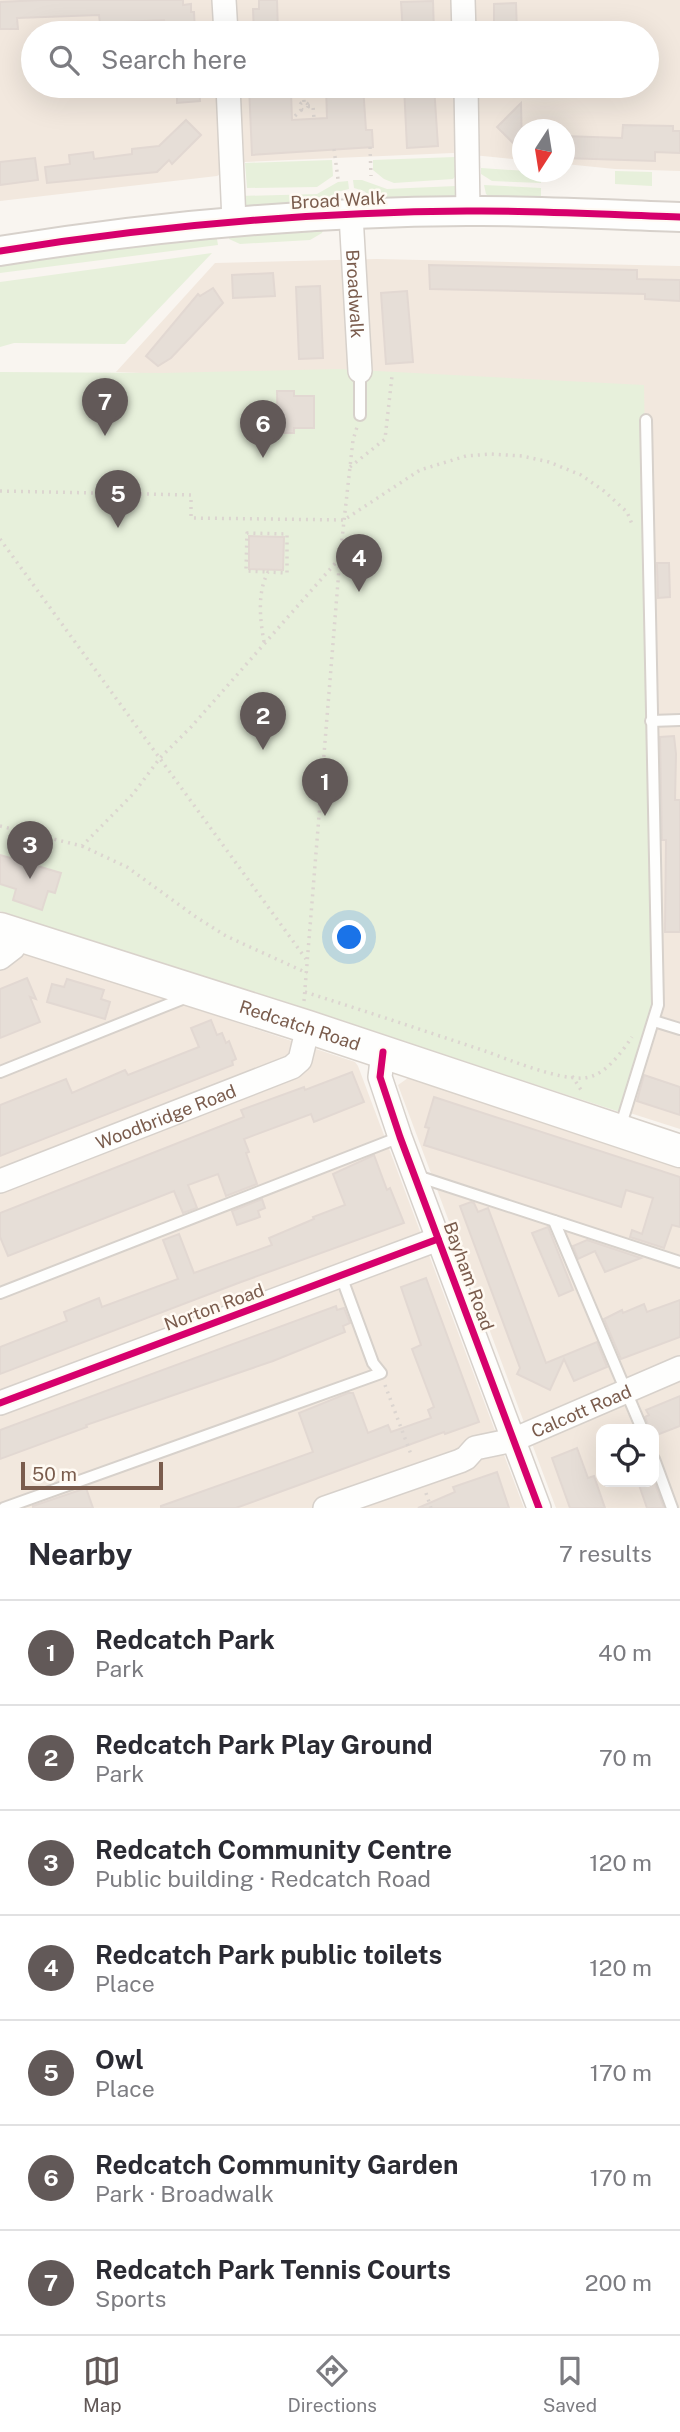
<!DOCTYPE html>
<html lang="en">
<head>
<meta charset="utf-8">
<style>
  body { margin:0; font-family:"Public Sans",sans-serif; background:#f2f2f3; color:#2b2b33 }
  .controls { position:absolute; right:21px; bottom:21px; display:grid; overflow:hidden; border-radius:14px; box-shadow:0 7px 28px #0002 }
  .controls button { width:63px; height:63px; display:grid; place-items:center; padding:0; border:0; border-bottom:2px solid #e1e1e2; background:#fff; color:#2b2b33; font:35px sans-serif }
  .compass { position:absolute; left:512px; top:119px; width:63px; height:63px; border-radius:50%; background:#fff; box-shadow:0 7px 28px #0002; rotate:192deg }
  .scale { position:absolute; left:21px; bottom:18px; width:142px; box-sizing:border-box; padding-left:7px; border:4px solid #7a5c4d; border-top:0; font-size:19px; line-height:24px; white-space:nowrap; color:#7a5c4d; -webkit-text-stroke:5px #fffaf3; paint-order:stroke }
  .you { position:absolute; left:350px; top:938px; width:24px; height:24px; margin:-18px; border:5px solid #fff; border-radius:50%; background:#1a73e8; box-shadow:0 0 0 10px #1a73e833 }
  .badge { display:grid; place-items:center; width:46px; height:46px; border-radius:50%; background:#625958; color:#fff; font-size:23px; font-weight:700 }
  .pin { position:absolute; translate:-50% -58px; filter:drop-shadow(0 2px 4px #0008) }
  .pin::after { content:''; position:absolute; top:37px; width:24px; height:21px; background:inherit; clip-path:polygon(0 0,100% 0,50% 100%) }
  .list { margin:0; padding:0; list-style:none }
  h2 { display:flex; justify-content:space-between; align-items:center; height:91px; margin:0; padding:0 28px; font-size:30px }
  h2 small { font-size:23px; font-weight:400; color:#7c7c81 }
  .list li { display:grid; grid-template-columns:46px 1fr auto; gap:21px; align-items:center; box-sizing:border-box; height:105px; padding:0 28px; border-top:2px solid #e1e1e2 }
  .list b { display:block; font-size:26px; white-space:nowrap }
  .list p { margin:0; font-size:23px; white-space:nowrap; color:#7c7c81 }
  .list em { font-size:23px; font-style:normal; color:#7c7c81 }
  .icon { flex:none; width:38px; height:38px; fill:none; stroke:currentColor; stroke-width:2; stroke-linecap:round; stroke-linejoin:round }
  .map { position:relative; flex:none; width:680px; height:1508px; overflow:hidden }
  .search { position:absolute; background:#fff; box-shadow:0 7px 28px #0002; left:21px; right:21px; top:21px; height:77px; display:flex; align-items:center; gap:18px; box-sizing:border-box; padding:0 24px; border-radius:38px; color:#7c7c81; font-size:26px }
  .sheet { height:826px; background:#fff }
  nav { display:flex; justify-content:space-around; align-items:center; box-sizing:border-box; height:98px; border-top:2px solid #e1e1e2; background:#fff; font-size:19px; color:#7c7c81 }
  nav a { display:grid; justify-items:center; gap:4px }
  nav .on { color:#625958 }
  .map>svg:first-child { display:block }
  .residential { fill:#f2e8de; fill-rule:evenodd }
  .green { fill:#e7f0db }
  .building { fill:#e6ded7; stroke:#e2d8d2; stroke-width:2 }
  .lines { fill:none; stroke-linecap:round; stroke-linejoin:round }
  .service-casing { stroke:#d7d1cb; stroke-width:14 }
  .minor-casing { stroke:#d7d1cb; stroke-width:26 }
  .tertiary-casing { stroke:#d7d1cb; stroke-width:32 }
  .secondary-casing { stroke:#d9d2cb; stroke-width:35 }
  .path { stroke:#dcd5d0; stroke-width:3.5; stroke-dasharray:2 5; stroke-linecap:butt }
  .service { stroke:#fefefd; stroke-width:10 }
  .minor { stroke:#fefefd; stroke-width:23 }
  .tertiary { stroke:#fefefd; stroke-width:28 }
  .secondary { stroke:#fefefd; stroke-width:32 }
  .cycleway-casing { stroke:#fffaf3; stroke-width:11 }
  .cycleway { stroke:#d6006c; stroke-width:7 }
  .labels { text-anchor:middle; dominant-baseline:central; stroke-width:5; stroke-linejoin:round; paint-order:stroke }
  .street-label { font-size:18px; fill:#7a5c4d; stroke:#fffaf3 }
</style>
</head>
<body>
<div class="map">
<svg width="680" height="1508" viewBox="0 0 680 1508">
  <rect width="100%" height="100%" fill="#f9f5f0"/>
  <!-- residential -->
  <g class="residential">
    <path d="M0,0H680V171L615,169L565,164L564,130H522V160L453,153L245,162L217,176L0,201ZM33,33H647V86H33Z"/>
    <path d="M377,259L680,266V1129L630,1113L646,486L643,386L360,371L165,374L116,372L215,263Z"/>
    <path d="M0,944L355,1062L358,1066L524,1508H0Z"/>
    <path d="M408,1078L680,1165V1508H556L398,1085ZM601,1429H654V1482H601Z"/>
  </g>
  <!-- green -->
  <g class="green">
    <path d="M455,157L457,174L453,179L394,183L384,179L373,170V160Z"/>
    <path d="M332,160L333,176L317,187L247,188L245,163Z"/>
    <path d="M481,168L541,172V183L492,181L481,174Z"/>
    <path d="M615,171L652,172V186L615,184Z"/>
    <path d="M353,180H362L387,189L456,186V193L452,200L377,201L364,191L354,188Z"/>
    <path d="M348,181L349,189L337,192L323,202L247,208L240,196L317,194L338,182Z"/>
    <path d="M484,185L541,188V201L492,199L486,194Z"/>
    <path d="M324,228L322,233L310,240L240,244L229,239L230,231Z"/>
    <path d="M216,233L218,245L0,273V260Z"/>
    <path d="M212,253L125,344L14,343L0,347V282Z"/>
    <path d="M338,369L644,385L654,1005L620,1112L0,911V372L163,373Z"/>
  </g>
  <!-- building -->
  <g class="building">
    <path d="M40,0H183V5L191,4V12H194L195,33H165L164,20L124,22V33H101L99,15L17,18L18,29H0V2Z"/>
    <path d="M259,0H277L278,33H254L253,9H259Z"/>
    <path d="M433,1L434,33H403L401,2Z"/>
    <path d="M516,3L517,33H494V4Z"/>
    <path d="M177,86H199L200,101L177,103Z"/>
    <path d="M249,86H274L275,93L291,92L292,120L327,118L326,86H363L366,130H372L373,147L252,155Z"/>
    <path d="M404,86H434L438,146L407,148Z"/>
    <path d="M521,103L522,152L497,127Z"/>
    <path d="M186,120L201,135L172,164L169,160L157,172L47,183L45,167L70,164L69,155L93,152L94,159L132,154V149L159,146Z"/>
    <path d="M623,125L673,126V131H680V153L655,152V161L564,158V136L622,138Z"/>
    <path d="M35,158L38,180L0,185V162Z"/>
    <path d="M429,265L637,270V279L680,280V301L645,299V294L430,289Z"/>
    <path d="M273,273L275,296L233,298L232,275Z"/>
    <path d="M320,286L323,358L299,359L296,287Z"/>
    <path d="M213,288L223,303L171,358L158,366L146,356L198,294L200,296Z"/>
    <path d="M407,291L413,362L386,364L381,293Z"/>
    <path d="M277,391H294V396H314V428H294V433H278Z"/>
    <path d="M249,536L284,537L283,570L249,569Z"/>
    <path d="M657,563H669L670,597L658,598Z"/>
    <path d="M674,736L676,754L675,800H680V932H665L666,840H662L660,737Z"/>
    <path d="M0,855L61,873L55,893L48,891L42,910L13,900L16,889L0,884Z"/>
    <path d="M27,978L36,999L30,997L40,1022L0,1038V989Z"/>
    <path d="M67,979L104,990L101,999L110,1002L105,1019L47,1002L52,984L64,987Z"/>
    <path d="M211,1020L217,1035L222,1033L226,1043L229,1041L236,1059L232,1061L233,1065L0,1156V1105L66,1079L72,1093L125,1070L128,1075L199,1047L191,1028Z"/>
    <path d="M352,1072L364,1102L314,1122L311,1114L244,1139L249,1152L246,1153L257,1184L226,1196L218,1174L188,1185L197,1208L183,1213L174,1191L8,1256L0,1237V1213L244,1117L241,1110L304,1087L305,1090Z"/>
    <path d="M644,1075L680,1087V1115L637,1101Z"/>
    <path d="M434,1097L680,1177V1227L672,1225L664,1248L630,1237L632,1230L642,1234L653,1198L626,1190L621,1207L424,1145L429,1128L425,1127Z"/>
    <path d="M374,1155L387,1190L390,1188L404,1223L241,1282L0,1374V1347L67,1321L64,1312L99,1298L102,1307L178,1279L163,1240L179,1234L194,1273L272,1245L269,1238L314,1219L313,1217L345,1205L333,1174Z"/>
    <path d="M262,1199L265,1208L258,1211L260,1217L237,1225L232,1211Z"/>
    <path d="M471,1202L474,1203L478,1212L488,1208L546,1363L597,1342L607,1367L574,1381L564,1359L550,1390L517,1374L520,1368L460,1206Z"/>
    <path d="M548,1227L573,1290L559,1296L532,1233Z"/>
    <path d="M587,1240L641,1258L605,1272L595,1251L578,1259L573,1246Z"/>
    <path d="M426,1278L479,1422L445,1434L444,1432L236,1508H161V1506L313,1452L299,1413L348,1393H353L368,1433L388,1425L391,1432L431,1418L428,1410L434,1407L412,1349L421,1345L401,1287Z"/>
    <path d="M680,1300V1337L621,1359L604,1319L622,1310L623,1313L644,1304L647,1312Z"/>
    <path d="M336,1306L337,1310L344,1308L350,1323L343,1326L345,1332L273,1361L86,1425L87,1427L0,1459V1430Z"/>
    <path d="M680,1396V1426L654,1436V1429H650L645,1417L649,1415L646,1410Z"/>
    <path d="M577,1448L588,1478L594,1476L605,1508H570L552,1458Z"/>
    <path d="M497,1472L509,1508H418L455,1492L453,1487Z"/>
    <path d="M638,1482L654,1481L664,1508H647Z"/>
    <path d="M86,1488L93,1508H33V1506Z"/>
  </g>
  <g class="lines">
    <!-- service casing -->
    <g class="service-casing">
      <g id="service">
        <path d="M360,415V371"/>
        <path d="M651,721L680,720"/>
        <path d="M654,1021L680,1029"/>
        <path d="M0,1072L187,997"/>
        <path d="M620,1128L658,1005L646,420"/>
        <path d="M417,1176L680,1262"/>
        <path d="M554,1221L642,1429"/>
        <path d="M0,1293L400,1137"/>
        <path d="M654,1459L672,1508"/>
        <path d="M4,1508L381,1373L373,1363L341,1276"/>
      </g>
    </g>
    <!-- minor casing -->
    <g class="minor-casing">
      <g id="minor">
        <path d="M224,0L226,33"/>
        <path d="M463,0L464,33"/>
        <path d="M228,86L234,221"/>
        <path d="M466,86L468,211"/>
        <path id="s1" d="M351,215L360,371"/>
        <path d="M0,958L13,948L20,935"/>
        <path d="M383,1052L380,1077L400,1137L539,1508"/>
        <path id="s2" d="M0,1181L292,1067L300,1060L308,1027"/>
        <path d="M0,1403L438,1239"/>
        <path id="s3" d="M325,1508L460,1461L466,1458L475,1448L513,1440L680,1368"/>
      </g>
    </g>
    <!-- tertiary casing -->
    <g class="tertiary-casing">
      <path id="tertiary" d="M0,251C154,226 310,212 467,211C538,210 609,215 680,217"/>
    </g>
    <!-- secondary casing -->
    <g class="secondary-casing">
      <g id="secondary">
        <path id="s4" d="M0,929L308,1027L680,1151"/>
      </g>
    </g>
    <!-- path -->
    <g class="path">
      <path d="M303,86L304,102"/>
      <circle cx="304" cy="106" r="4"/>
      <path d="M308,106H313L314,119"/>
      <path d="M295,116L302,109"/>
      <path d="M370,147L371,176"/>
      <path d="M334,149L338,179"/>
      <path d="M350,467L385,439L392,376"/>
      <path d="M0,491L191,495V518L344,520L420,470L466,456L491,454L522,456L549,462L581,475L604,491L627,512L632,524"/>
      <path d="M0,539L306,959"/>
      <path d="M264,642C260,619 257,593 268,572L287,573V534L247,533L246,571L268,572"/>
      <path d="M0,826L82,846L133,794L160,758L191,727L339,559"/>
      <path d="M82,846L127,867L196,917L226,936L307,973"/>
      <path d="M305,992C365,1011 425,1031 485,1051C510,1060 558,1080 584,1078C605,1076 621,1053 632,1037"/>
      <path d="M304,1001L340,557L353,440L357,427"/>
      <path d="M572,1076L583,1093"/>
      <path d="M385,1385L412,1457"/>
      <path d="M426,1493L431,1508"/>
    </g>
    <!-- service -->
    <use href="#service" class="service"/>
    <!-- minor -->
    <use href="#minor" class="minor"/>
    <!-- tertiary -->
    <use href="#tertiary" class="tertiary"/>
    <!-- secondary -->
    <use href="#secondary" class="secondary"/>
    <!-- cycleway casing -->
    <g class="cycleway-casing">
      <g id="cycleway">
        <path d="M0,251C154,226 310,212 467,211C538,210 609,215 680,217"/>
        <path d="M383,1052L380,1077L400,1137L539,1508"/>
        <path d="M0,1403L438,1239"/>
      </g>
    </g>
    <!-- cycleway -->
    <use href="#cycleway" class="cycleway"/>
  </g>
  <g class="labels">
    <!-- street labels -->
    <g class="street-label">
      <text transform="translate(338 200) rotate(-3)">Broad Walk</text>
      <text stroke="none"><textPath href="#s1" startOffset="79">Broadwalk</textPath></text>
      <text stroke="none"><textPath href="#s4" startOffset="315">Redcatch Road</textPath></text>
      <text stroke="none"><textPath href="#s2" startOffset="178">Woodbridge Road</textPath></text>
      <text transform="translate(469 1276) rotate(70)">Bayham Road</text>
      <text transform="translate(214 1307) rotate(-20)">Norton Road</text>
      <text stroke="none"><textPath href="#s3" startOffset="276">Calcott Road</textPath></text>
    </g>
  </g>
</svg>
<div class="controls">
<button><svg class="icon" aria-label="locate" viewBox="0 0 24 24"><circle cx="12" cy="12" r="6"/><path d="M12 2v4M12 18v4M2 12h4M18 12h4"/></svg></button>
</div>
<svg class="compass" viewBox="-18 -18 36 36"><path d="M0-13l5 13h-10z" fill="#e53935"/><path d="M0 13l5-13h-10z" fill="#7c7c81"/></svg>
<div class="scale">50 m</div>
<div class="you"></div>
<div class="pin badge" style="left:325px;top:816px">1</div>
<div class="pin badge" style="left:263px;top:750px">2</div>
<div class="pin badge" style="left:30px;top:879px">3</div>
<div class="pin badge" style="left:359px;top:592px">4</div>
<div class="pin badge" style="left:118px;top:528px">5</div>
<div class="pin badge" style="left:263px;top:458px">6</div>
<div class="pin badge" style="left:105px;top:436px">7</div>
<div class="search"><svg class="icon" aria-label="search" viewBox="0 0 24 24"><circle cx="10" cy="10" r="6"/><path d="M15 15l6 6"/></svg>Search here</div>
</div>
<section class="sheet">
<h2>Nearby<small>7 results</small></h2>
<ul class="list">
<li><span class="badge">1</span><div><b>Redcatch Park</b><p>Park</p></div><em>40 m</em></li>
<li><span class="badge">2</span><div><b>Redcatch Park Play Ground</b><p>Park</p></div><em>70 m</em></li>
<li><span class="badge">3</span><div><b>Redcatch Community Centre</b><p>Public building · Redcatch Road</p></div><em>120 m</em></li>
<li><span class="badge">4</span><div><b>Redcatch Park public toilets</b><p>Place</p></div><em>120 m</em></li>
<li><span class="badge">5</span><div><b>Owl</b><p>Place</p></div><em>170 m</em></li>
<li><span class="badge">6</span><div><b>Redcatch Community Garden</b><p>Park · Broadwalk</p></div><em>170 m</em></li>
<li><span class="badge">7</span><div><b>Redcatch Park Tennis Courts</b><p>Sports</p></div><em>200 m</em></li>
</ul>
</section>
<nav>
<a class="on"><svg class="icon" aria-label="map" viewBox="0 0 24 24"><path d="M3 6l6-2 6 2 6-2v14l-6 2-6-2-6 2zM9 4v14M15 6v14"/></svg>Map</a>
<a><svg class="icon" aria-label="directions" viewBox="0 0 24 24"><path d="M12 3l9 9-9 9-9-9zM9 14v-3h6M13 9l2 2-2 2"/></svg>Directions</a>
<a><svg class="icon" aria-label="saved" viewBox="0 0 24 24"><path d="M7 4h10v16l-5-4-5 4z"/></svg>Saved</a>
</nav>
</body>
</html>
